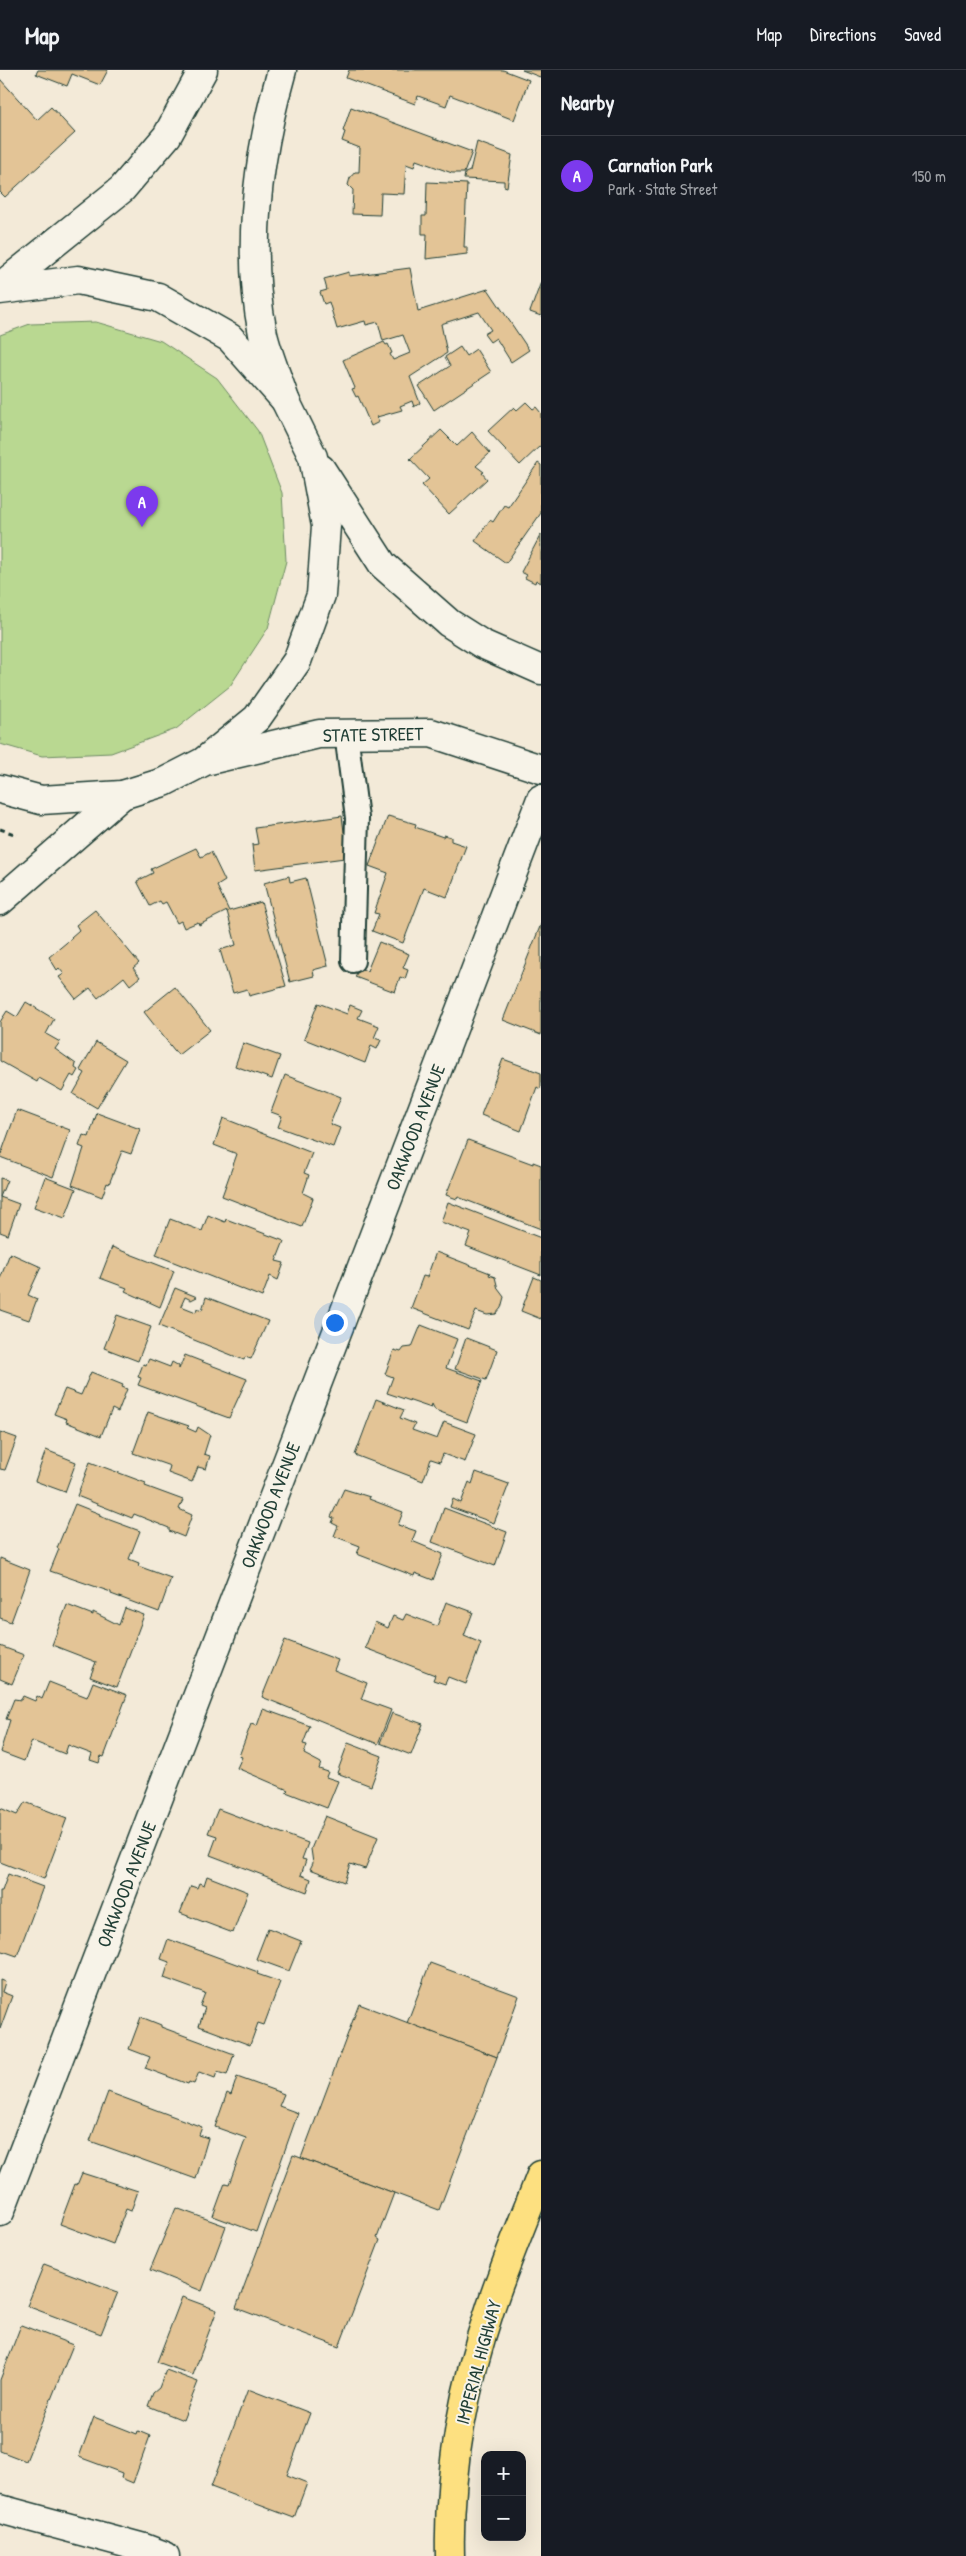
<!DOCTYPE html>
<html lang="en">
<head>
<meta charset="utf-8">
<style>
  body { margin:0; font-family:"Patrick Hand",sans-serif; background:#242831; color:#f1f3f6 }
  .controls { position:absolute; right:15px; bottom:15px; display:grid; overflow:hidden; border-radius:10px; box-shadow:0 5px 20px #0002 }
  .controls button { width:45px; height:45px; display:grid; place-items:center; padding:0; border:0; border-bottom:1px solid #363941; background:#171b24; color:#f1f3f6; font:25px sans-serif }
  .you { position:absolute; left:334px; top:1252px; width:18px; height:18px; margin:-12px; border:4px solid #fff; border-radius:50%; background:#1a73e8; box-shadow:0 0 0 8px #1a73e833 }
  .badge { display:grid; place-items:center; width:32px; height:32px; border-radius:50%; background:#7c3aed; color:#fff; font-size:16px; font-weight:700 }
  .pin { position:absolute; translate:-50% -41px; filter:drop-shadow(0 1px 2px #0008) }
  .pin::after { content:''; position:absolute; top:26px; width:18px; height:15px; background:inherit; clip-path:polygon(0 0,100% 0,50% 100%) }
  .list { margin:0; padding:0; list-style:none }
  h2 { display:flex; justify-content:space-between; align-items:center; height:65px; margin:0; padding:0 20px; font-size:21px }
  h2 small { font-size:16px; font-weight:400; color:#9ea1a6 }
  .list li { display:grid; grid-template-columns:32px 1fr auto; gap:15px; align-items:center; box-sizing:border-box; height:80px; padding:0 20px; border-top:1px solid #363941 }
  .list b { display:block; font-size:19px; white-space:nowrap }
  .list p { margin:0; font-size:16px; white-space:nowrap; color:#9ea1a6 }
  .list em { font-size:16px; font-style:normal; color:#9ea1a6 }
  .map { position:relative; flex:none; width:541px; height:2486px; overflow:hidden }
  header { display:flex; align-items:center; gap:30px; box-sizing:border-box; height:70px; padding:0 25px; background:#171b24; border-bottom:1px solid #363941 }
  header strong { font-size:24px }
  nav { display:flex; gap:28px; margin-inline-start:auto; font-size:18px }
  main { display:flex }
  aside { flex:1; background:#171b24 }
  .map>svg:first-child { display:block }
  .green { fill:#b9d891; stroke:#6c8a62 }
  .building { fill:#e3c496; stroke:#1f3d34 }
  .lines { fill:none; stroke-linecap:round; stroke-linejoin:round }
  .service-casing { stroke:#1f3d34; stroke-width:26 }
  .minor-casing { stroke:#1f3d34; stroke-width:31 }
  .secondary-casing { stroke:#1f3d34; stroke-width:31 }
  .primary-casing { stroke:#1f3d34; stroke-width:31 }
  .path { stroke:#1f3d34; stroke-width:3; stroke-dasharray:5 4; stroke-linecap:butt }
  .service { stroke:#f7f3e8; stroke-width:22 }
  .minor { stroke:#f7f3e8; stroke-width:28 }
  .secondary { stroke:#f7f3e8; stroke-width:28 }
  .primary { stroke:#fde080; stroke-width:28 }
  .labels { text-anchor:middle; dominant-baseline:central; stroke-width:4; stroke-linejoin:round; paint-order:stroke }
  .street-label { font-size:19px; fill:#1f3d34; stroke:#f7f3e8 }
</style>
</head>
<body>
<header>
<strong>Map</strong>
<nav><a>Map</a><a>Directions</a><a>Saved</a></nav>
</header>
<main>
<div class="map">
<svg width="541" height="2486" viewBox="0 0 541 2486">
  <rect width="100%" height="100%" fill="#f3ead8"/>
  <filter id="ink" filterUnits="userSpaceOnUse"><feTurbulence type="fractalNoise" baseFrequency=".02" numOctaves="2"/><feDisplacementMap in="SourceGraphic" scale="10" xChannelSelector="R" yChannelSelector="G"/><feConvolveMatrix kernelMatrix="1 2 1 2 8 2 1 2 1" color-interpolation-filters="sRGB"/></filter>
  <g filter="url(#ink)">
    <!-- green -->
    <path class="green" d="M96,252L161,271L217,308L258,361L282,423L286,491L268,558L230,616L176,659L111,683L42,686L0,674V265L30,254Z"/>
    <!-- building -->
    <g class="building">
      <path d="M38,0H108L100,15L72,4L67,16L36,4Z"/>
      <path d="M349,0H503L529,10L514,50L450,25L446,36L418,26L415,34L346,8Z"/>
      <path d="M522,0H541V4L540,7Z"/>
      <path d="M0,9L37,50L51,37L75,63L5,127L0,122Z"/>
      <path d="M351,37L472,82L464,103H452L416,90L414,97L406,94L404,124L381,123L380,145L352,144L353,120L348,115L350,108L355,102H359L360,78L342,71L345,62L343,61Z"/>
      <path d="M477,72L512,85L507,117L504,116V111L464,109L465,103L470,101Z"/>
      <path d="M427,112L467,114L464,177H467V184L426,189L427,164H422V146H426Z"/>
      <path d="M410,198L418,241L488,219L529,280L511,292L496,268L490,272L484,264L491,260L479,242L441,254L447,283L410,307L420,333L414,337L412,331L400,336L402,340L377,347L379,352L371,356L358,326L356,327L352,319L355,318L343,290L384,272L386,275L388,274L392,283L390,284L393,290L410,283L403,265L383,271L378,252L366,255L365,251L337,259L329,232L324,234L320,222L327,220L324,209L349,202V206Z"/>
      <path d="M541,212V246L530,242Z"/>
      <path d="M460,277L466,286L476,279L491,302L434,340L419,316L450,296L445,287Z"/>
      <path d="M526,332L533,339L536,337L541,343V375L520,395L488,361L514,337L517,340Z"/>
      <path d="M441,360L457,376L472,362L490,383L476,396L484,402L482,403L487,409L449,444L422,415L429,409L410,389Z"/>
      <path d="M538,393L541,395V443L506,493L475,471L490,450L493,452L504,435L508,437Z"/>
      <path d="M541,464V513L536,510L535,513L525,508L527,505L521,502Z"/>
      <path d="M342,746L344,762L349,761L352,787L255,800L252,775L258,774L255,758Z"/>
      <path d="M388,746L416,754L415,757L443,767L444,765L451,767V771L466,776L447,827L424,818L403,873L372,861L379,844L374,843L388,803L369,796Z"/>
      <path d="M196,778L201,787L211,782L225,811L217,816L229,841L261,832L286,916L249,926L247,919L233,923L220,880L236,875L227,841L199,855L198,852L184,858L181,851L177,853L166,832L162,834L160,831L150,836L137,811L153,803L151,799Z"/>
      <path d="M289,806L290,812L306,808L328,896L313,900L314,906L290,912L264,813Z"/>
      <path d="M95,840L139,893L133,898L140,907L130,915L124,907L98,928L90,918L76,929L59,907L64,904L59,898L57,900L49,887L72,868L71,867L79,860L76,855Z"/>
      <path d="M541,854V965L503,950Z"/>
      <path d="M379,872L409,884L403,898L408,900L405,909L400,907L395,922L355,907L359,898L367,901Z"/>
      <path d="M175,917L210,960L178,985L144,942Z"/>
      <path d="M26,932L54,949L46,964L60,972L55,979L76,994L75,998L78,1000L74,1007L71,1005L62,1021L39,1008L37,1012L0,991V952L7,941L17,947Z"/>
      <path d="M318,933L347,944L350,935L362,940L358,948L379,956L374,968L381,970L377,979L371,976L365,993L304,969Z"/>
      <path d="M96,972L126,990L97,1038L73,1024L85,1003L80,1000Z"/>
      <path d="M243,973L280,986L272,1009L235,996Z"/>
      <path d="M503,989L541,1003V1016L540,1019L537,1017L521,1061L481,1045Z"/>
      <path d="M285,1005L341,1027L330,1054L340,1058L333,1077L278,1057L282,1046L271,1042Z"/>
      <path d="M17,1040L70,1060L53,1107L0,1087Z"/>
      <path d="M97,1043L140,1059L131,1084L122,1081L109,1114L107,1113L102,1127L72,1115L84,1078L79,1076L83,1065L89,1067Z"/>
      <path d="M223,1048L312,1083L304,1103L309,1105L303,1123L313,1128L302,1157L222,1126L237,1084L214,1075Z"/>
      <path d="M468,1070L533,1094V1092L541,1095V1159L458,1127L457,1129L446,1125Z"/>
      <path d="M45,1107L76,1119L65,1148L34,1137Z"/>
      <path d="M0,1108L7,1110L0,1127L19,1134L8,1165L0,1162Z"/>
      <path d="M448,1132L541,1168V1205L466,1176L471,1163L441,1152Z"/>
      <path d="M208,1145L225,1152L226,1149L284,1171L276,1191L284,1193L278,1210L270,1206L262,1227L156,1185L170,1149L202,1161Z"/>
      <path d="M112,1177L174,1201L160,1237L125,1221L127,1218L100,1208Z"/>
      <path d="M436,1182L490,1203L489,1205L495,1207L498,1219L504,1227L501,1238L496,1244L487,1245L476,1241L468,1260L411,1238L423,1206L427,1207Z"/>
      <path d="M10,1183L41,1197L28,1225L37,1229L29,1250L0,1240V1209Z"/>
      <path d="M534,1207L541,1210V1249L521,1241Z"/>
      <path d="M175,1218L197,1227L191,1230L185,1227L181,1236L196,1242L197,1238L202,1240L206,1227L268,1251L251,1289L245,1287L244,1290L159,1256Z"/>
      <path d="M117,1245L151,1257L138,1291L104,1278Z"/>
      <path d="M421,1255L457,1269L446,1298L482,1311L467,1352L435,1340L432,1334L431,1338L387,1323L393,1307L385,1304L394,1280L401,1282L404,1278L412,1277Z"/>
      <path d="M466,1268L497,1280L486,1310L455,1299Z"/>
      <path d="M185,1285L247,1309L229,1348L138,1315L141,1308L138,1307L143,1294L146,1295L149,1289L170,1297L172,1292L179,1296V1299Z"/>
      <path d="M91,1302L123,1315L122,1317L127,1319L118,1342L112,1339L101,1366L66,1352L67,1349L54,1344L65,1319L81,1325Z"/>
      <path d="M376,1329L404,1340L400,1348L415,1354L412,1360L437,1369L444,1352L476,1364L465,1392L443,1384L440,1392L431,1389L423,1411L355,1385Z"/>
      <path d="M148,1342L189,1356L187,1358L196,1362L198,1357L210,1365L204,1384L210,1386L206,1399L198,1397L192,1412L168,1403L170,1396L133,1383Z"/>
      <path d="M0,1362L17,1368L5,1400L0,1399Z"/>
      <path d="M46,1380L76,1392L65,1422L35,1411Z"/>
      <path d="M90,1392L146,1413L145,1416L183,1430L179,1439L192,1445L184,1467L169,1461V1458L134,1444L132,1448L77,1426Z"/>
      <path d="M476,1402L509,1414L494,1453L450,1437L453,1429L461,1433L469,1412L472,1414Z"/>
      <path d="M344,1419L370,1427L369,1429L403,1442L398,1455L416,1461L412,1471L443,1484L433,1510L415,1503L414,1506L357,1484L360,1476L334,1466L338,1456L332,1453L334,1448L331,1447Z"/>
      <path d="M75,1434L100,1444L99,1446L140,1461L129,1489L139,1493L138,1496L171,1508L159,1542L111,1524V1522L50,1501L59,1479L57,1478Z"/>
      <path d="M444,1438L507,1462L495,1496L432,1472Z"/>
      <path d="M0,1488L30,1500L11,1552L0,1548Z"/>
      <path d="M446,1532L473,1542L464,1566L481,1573L466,1614L448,1607L445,1614L433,1610L435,1605L365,1578L375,1552L388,1558L393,1546L403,1550L406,1544L437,1556Z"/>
      <path d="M67,1535L93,1545V1542L119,1555L125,1538L144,1545L117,1617L90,1607L96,1592L52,1575Z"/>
      <path d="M285,1570L338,1590L334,1600L367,1613L361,1629L391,1640L378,1674L262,1627Z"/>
      <path d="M0,1576L24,1585L12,1614L0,1609Z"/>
      <path d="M49,1612L87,1627L93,1612L127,1625L104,1687L101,1686L99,1693L90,1690L92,1684L68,1675L65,1684L32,1671L24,1691L0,1682L10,1650L6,1649L14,1629L21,1630L23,1626L35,1631L37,1626L42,1629Z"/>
      <path d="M263,1639L310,1656L303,1674L307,1675L304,1684L321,1693L319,1699L328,1702L326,1707L338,1711L327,1738L286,1722L288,1720L237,1698L242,1687L239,1686L251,1654L257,1656Z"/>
      <path d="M392,1643L423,1654L411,1685L380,1673Z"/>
      <path d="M348,1673L382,1686L371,1716L337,1703Z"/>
      <path d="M25,1732L67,1748L44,1809L0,1792V1738L17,1745Z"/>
      <path d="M218,1739L308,1773L302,1789L306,1790L301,1805L311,1809L307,1822L210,1785L217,1766L208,1763Z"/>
      <path d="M325,1746L378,1767L365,1799L350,1794L344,1812L310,1799L313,1793L311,1779Z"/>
      <path d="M8,1804L43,1817L17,1886L0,1880V1821H2Z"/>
      <path d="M207,1806L248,1822L233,1863L180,1843L191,1816L197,1818L199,1813L204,1815Z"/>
      <path d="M268,1858L301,1871L289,1901L256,1889Z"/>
      <path d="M168,1869L258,1902L257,1904L280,1912L264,1955L258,1953L250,1975L199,1956L205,1938L200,1936L205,1923L164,1908L169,1892L161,1889Z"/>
      <path d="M430,1893L519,1926L497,1987L407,1953Z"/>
      <path d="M0,1910L5,1912L2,1922L12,1926L0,1959Z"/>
      <path d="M359,1934L497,1987L439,2140L301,2088Z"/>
      <path d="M141,1947L161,1955V1957L234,1984L227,2005L217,2002L215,2008L199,2002L194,2014L189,2012L188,2014L145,1998L150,1987L129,1979Z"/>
      <path d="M237,2007L284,2024L279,2036L298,2043L256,2162L213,2146L225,2113L229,2114L246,2068L215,2057L227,2023L231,2025Z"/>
      <path d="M108,2022L202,2057L199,2065L208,2068L196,2109L90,2071Z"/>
      <path d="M293,2085L394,2123L377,2168L380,2170L339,2277L236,2238Z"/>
      <path d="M82,2103L138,2121L131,2141L126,2139L113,2174L60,2154L75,2114L77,2115Z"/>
      <path d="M176,2138L226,2156L202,2221L150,2200Z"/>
      <path d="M44,2194L118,2222L101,2264L27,2236Z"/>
      <path d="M182,2227L217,2240L193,2305L157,2292Z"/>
      <path d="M21,2255L73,2275L26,2391L0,2381V2310Z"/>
      <path d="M166,2300L198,2312L183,2350L148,2336L153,2323L159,2318Z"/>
      <path d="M248,2319L310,2343L287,2405L307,2413L294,2448L211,2417Z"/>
      <path d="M94,2347L137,2364L138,2361L150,2366L133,2413L121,2408L122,2403L79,2387Z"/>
    </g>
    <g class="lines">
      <!-- service casing -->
      <g class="service-casing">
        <path id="service" d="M346,663L357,748L353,891"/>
      </g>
      <!-- minor casing -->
      <g class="minor-casing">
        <g id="minor">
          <path d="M282,0C258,85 245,176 263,264C268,286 278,308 285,330"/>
          <path d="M0,217L122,119L167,66L203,0"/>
          <path d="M0,831L122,725"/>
          <path d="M0,2142L541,729"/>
          <path d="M0,2439L144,2478L165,2486"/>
        </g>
      </g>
      <!-- secondary casing -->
      <g class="secondary-casing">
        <g id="secondary">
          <path d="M0,220L78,210L158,227L230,268L285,330L313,387L326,456L321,525L297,591L257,648L203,692L164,712L122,725L41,730L0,719"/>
          <path d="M321,399L383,495L449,553L482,574L541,600"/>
          <path d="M210,690L319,664L431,663L541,699"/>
        </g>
      </g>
      <!-- primary casing -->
      <g class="primary-casing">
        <path id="primary" d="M450,2486C448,2402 464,2316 491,2236C506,2192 524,2149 541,2105"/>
      </g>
      <!-- path -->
      <path class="path" d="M0,759L17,765"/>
      <!-- service -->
      <use href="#service" class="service"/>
      <!-- minor -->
      <use href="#minor" class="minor"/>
      <!-- secondary -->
      <use href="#secondary" class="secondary"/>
      <!-- primary -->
      <use href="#primary" class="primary"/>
    </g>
  </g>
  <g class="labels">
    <!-- street labels -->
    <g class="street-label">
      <text transform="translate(373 664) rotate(-1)">STATE STREET</text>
      <text transform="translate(415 1057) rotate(-69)">OAKWOOD AVENUE</text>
      <text transform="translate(270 1435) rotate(-69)">OAKWOOD AVENUE</text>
      <text transform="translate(126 1814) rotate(-69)">OAKWOOD AVENUE</text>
      <text transform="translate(478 2292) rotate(-75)">IMPERIAL HIGHWAY</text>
    </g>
  </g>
</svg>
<div class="controls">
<button>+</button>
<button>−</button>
</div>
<div class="you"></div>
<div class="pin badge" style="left:142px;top:457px">A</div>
</div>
<aside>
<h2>Nearby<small></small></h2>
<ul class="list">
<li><span class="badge">A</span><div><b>Carnation Park</b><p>Park · State Street</p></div><em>150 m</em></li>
</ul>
</aside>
</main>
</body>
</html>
